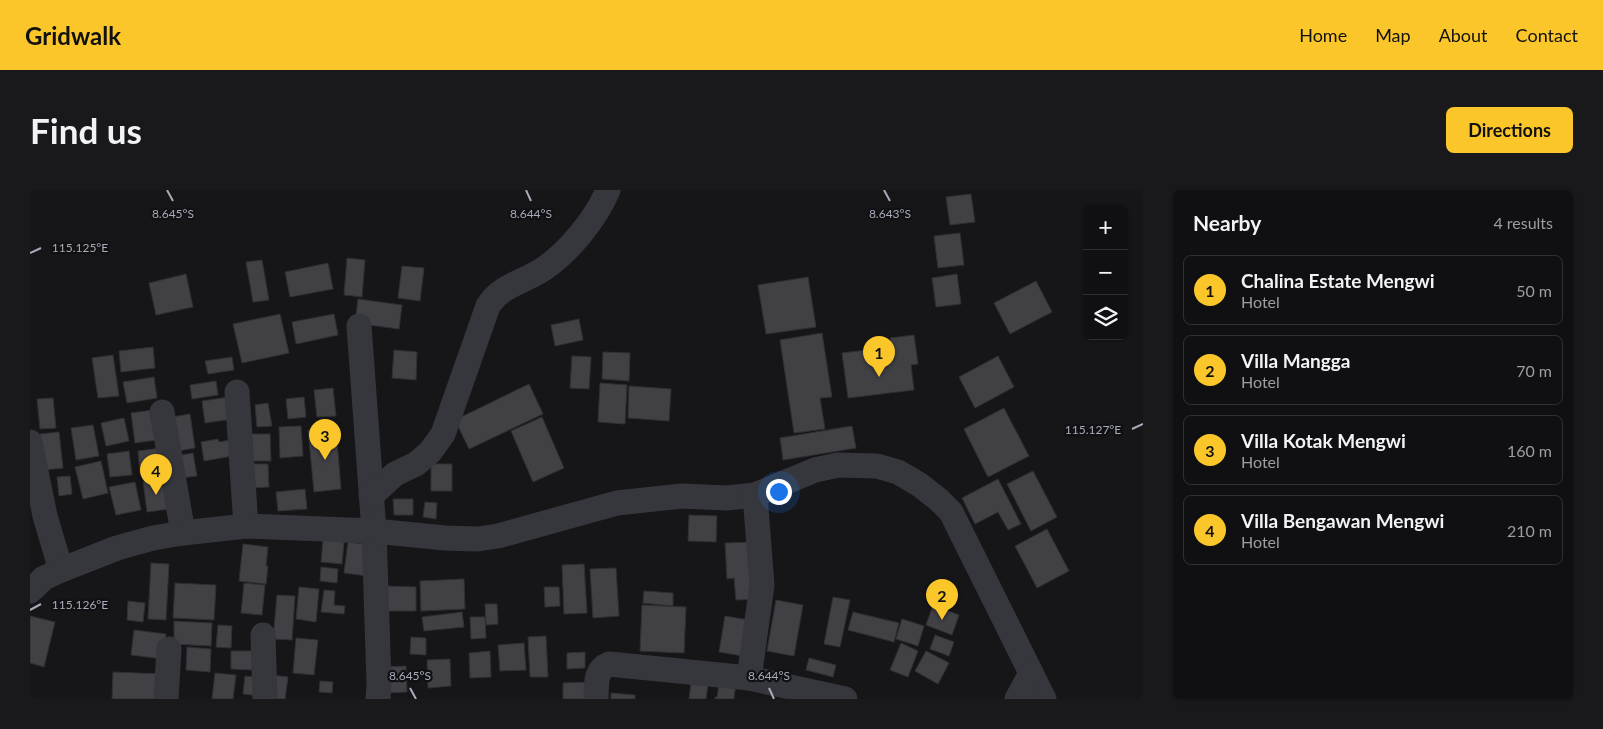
<!DOCTYPE html>
<html lang="en">
<head>
<meta charset="utf-8">
<style>
  body { margin:0; font-family:Lato,sans-serif; background:#19191b; color:#f1f3f6 }
  .controls { position:absolute; right:15px; top:15px; display:grid; overflow:hidden; border-radius:8px; box-shadow:0 1px 4px #0004 }
  .controls button { width:45px; height:45px; display:grid; place-items:center; padding:0; border:0; border-bottom:1px solid #303032; background:#101012; color:#f1f3f6; font:25px sans-serif }
  .you { position:absolute; left:748px; top:301px; width:18px; height:18px; margin:-12px; border:4px solid #fff; border-radius:50%; background:#1a73e8; box-shadow:0 0 0 8px #1a73e833 }
  .badge { display:grid; place-items:center; width:32px; height:32px; border-radius:50%; background:#fbc62a; color:#111; font-size:16px; font-weight:700 }
  .pin { position:absolute; translate:-50% -41px; filter:drop-shadow(0 1px 2px #0008) }
  .pin::after { content:''; position:absolute; top:26px; width:18px; height:15px; background:inherit; clip-path:polygon(0 0,100% 0,50% 100%) }
  .list { margin:0; padding:0; list-style:none }
  h2 { display:flex; justify-content:space-between; align-items:center; height:65px; margin:0; padding:0 20px; font-size:21px }
  h2 small { font-size:16px; font-weight:400; color:#9c9d9f }
  .list li { display:grid; grid-template-columns:32px 1fr auto; gap:15px; align-items:center; box-sizing:border-box; height:70px; margin:0 10px 10px; padding:0 10px; border:1px solid #303032; border-radius:8px }
  .list b { display:block; font-size:19px; white-space:nowrap }
  .list p { margin:0; font-size:16px; white-space:nowrap; color:#9c9d9f }
  .list em { font-size:16px; font-style:normal; color:#9c9d9f }
  .icon { flex:none; width:28px; height:28px; fill:none; stroke:currentColor; stroke-width:2; stroke-linecap:round; stroke-linejoin:round }
  .map { position:relative; flex:none; width:1113px; height:509px; overflow:hidden; border-radius:8px }
  header { display:flex; align-items:center; gap:30px; box-sizing:border-box; height:70px; padding:0 25px; background:#fbc62a; color:#111 }
  header strong { font-size:24px }
  nav { display:flex; gap:28px; margin-inline-start:auto; font-size:18px }
  .intro { display:flex; align-items:center; justify-content:space-between; box-sizing:border-box; height:120px; padding:0 30px }
  h1 { margin:0; font-size:35px }
  .button { padding:12px 22px; border-radius:8px; background:#fbc62a; color:#111; font-size:18px; font-weight:700 }
  main { display:flex; gap:30px; padding:0 30px }
  aside { flex:1; background:#101012; border-radius:8px; box-shadow:0 1px 4px #0004 }
  .map>svg:first-child { display:block }
  .building { fill:#404045; stroke:#303034 }
  .lines { fill:none; stroke-linecap:round; stroke-linejoin:round }
  .minor { stroke:#36373d; stroke-width:25 }
  .ticks { fill:none; stroke:#a7abb9; stroke-width:2 }
  .ticks-label { font-size:12px; text-anchor:middle; fill:#a7abb9; stroke:#111113; stroke-width:4.5; stroke-linejoin:round; paint-order:stroke }
</style>
</head>
<body>
<header>
<strong>Gridwalk</strong>
<nav><a>Home</a><a>Map</a><a>About</a><a>Contact</a></nav>
</header>
<div class="intro"><h1>Find us</h1><a class="button">Directions</a></div>
<main>
<div class="map">
<svg width="1113" height="509" viewBox="0 0 1113 509">
  <rect width="100%" height="100%" fill="#161618"/>
  <!-- building -->
  <g class="building">
    <path d="M941,4L945,32L920,35L916,7Z"/>
    <path d="M930,43L934,75L908,78L904,46Z"/>
    <path d="M317,68L335,70L332,107L314,105Z"/>
    <path d="M232,70L239,110L223,112L216,72Z"/>
    <path d="M298,73L303,99L260,107L255,82Z"/>
    <path d="M372,76L394,78L390,111L368,108Z"/>
    <path d="M156,84L163,117L126,125L119,93Z"/>
    <path d="M927,84L931,114L906,117L902,88Z"/>
    <path d="M778,87L786,137L736,144L728,95Z"/>
    <path d="M1006,91L1022,122L980,144L964,113Z"/>
    <path d="M328,109L372,115L369,139L325,133Z"/>
    <path d="M250,124L259,163L212,173L203,134Z"/>
    <path d="M304,124L308,145L266,154L262,132Z"/>
    <path d="M549,129L553,150L525,156L521,135Z"/>
    <path d="M792,143L802,207L790,208L795,239L764,243L750,150Z"/>
    <path d="M884,145L888,174L881,175L884,200L818,208L812,163L861,157L860,148Z"/>
    <path d="M123,157L125,178L91,182L89,161Z"/>
    <path d="M364,160L387,162L386,190L362,188Z"/>
    <path d="M573,162L600,163L599,191L572,189Z"/>
    <path d="M83,165L89,206L68,208L62,168Z"/>
    <path d="M542,166L561,167L559,199L540,198Z"/>
    <path d="M968,166L984,197L945,218L929,187Z"/>
    <path d="M202,167L204,180L178,184L175,171Z"/>
    <path d="M124,187L127,208L97,213L93,192Z"/>
    <path d="M186,191L188,205L162,209L160,195Z"/>
    <path d="M570,193L597,195L595,234L568,232Z"/>
    <path d="M499,194L513,224L439,259L425,230Z"/>
    <path d="M599,196L641,199L639,231L598,228Z"/>
    <path d="M303,198L306,226L287,227L284,200Z"/>
    <path d="M199,207L203,229L175,233L172,211Z"/>
    <path d="M274,207L276,227L258,229L256,209Z"/>
    <path d="M23,208L26,238L10,239L7,209Z"/>
    <path d="M238,213L242,236L227,237L225,215Z"/>
    <path d="M974,218L999,266L958,287L934,239Z"/>
    <path d="M123,220L127,250L105,253L101,223Z"/>
    <path d="M160,224L165,258L148,261L142,227Z"/>
    <path d="M512,227L534,278L503,292L481,241Z"/>
    <path d="M94,228L99,251L76,256L71,233Z"/>
    <path d="M63,235L69,266L46,270L41,238Z"/>
    <path d="M271,236L273,266L250,268L249,237Z"/>
    <path d="M822,236L826,258L753,270L750,248Z"/>
    <path d="M306,238L311,299L284,302L278,240Z"/>
    <path d="M29,242L33,278L14,280L10,244Z"/>
    <path d="M219,244H240L241,271H220Z"/>
    <path d="M188,249L189,252L205,249L208,265L174,271L171,252Z"/>
    <path d="M132,258L135,282L110,284L108,261Z"/>
    <path d="M99,261L102,285L80,287L77,264Z"/>
    <path d="M163,263L167,286L150,288L146,266Z"/>
    <path d="M71,271L78,303L53,309L45,277Z"/>
    <path d="M220,274H238L239,297L221,298Z"/>
    <rect x="401" y="274" width="21" height="27"/>
    <path d="M1003,281L1027,327L1001,341L977,294Z"/>
    <path d="M40,286L42,304L29,306L27,287Z"/>
    <path d="M134,288L139,319L117,322L113,291Z"/>
    <path d="M968,289L991,334L978,340L968,322L945,334L932,308Z"/>
    <path d="M105,292L111,320L86,325L79,297Z"/>
    <path d="M275,299L277,319L248,321L246,302Z"/>
    <path d="M363,309H383V325H364Z"/>
    <path d="M395,312L407,313L406,329L393,327Z"/>
    <path d="M659,325L687,326L686,352L658,351Z"/>
    <path d="M1017,339L1039,381L1007,398L985,356Z"/>
    <path d="M293,350L314,352L312,374L291,372Z"/>
    <path d="M318,352L342,355L338,386L314,383Z"/>
    <path d="M725,352L728,409L706,410L704,388L697,389L695,353Z"/>
    <path d="M213,354L238,357L236,376H238L236,394L209,391Z"/>
    <path d="M121,373L139,374L136,430L118,429Z"/>
    <path d="M554,374L557,423L534,424L532,375Z"/>
    <path d="M291,377L308,379L307,393L290,391Z"/>
    <path d="M586,378L589,426L563,428L560,379Z"/>
    <path d="M434,389L435,419L391,421L390,391Z"/>
    <path d="M145,393L186,395L184,430L143,428Z"/>
    <path d="M214,393L235,395L232,425L211,423Z"/>
    <path d="M354,396L386,397V421H354Z"/>
    <path d="M269,397L289,399L286,432L266,429Z"/>
    <path d="M514,397H529L530,416L515,417Z"/>
    <path d="M294,400L305,401L304,415L315,416L314,424L291,422Z"/>
    <path d="M614,401L643,403V416L613,413Z"/>
    <path d="M247,405L265,406L262,450L243,449Z"/>
    <path d="M803,407L820,410L810,457L794,454Z"/>
    <path d="M746,410L773,415L764,466L737,461Z"/>
    <path d="M98,411L115,413L113,432L97,430Z"/>
    <path d="M455,414H467L468,434L456,435Z"/>
    <path d="M612,415L656,417L654,463L610,461Z"/>
    <path d="M903,415L929,425L922,445L896,435Z"/>
    <path d="M432,422L434,437L394,441L392,427Z"/>
    <path d="M823,422L869,433L864,452L818,440Z"/>
    <path d="M0,426L25,432L14,477L0,473Z"/>
    <path d="M695,426L724,431L719,467L689,462Z"/>
    <path d="M440,427H455L456,448L441,449Z"/>
    <path d="M872,429L894,436L888,456L866,449Z"/>
    <path d="M144,431L182,433L181,456L144,454Z"/>
    <path d="M188,435L202,436L201,458L186,457Z"/>
    <path d="M104,440L136,444L133,469L101,465Z"/>
    <path d="M905,445L924,452L919,466L900,459Z"/>
    <path d="M516,446L518,487H500L498,447Z"/>
    <path d="M381,447L396,448V465L380,464Z"/>
    <path d="M266,448L288,450L284,485L263,483Z"/>
    <path d="M494,453L496,480L470,481L468,455Z"/>
    <path d="M871,453L888,461L878,487L860,480Z"/>
    <path d="M157,457L181,459L180,482L156,480Z"/>
    <path d="M201,461H222V480L201,479Z"/>
    <path d="M460,461L461,487L440,488L439,463Z"/>
    <path d="M896,461L919,473L908,494L885,481Z"/>
    <path d="M555,462V478L537,479V463Z"/>
    <path d="M779,468L806,475L803,487L776,480Z"/>
    <path d="M420,469L421,496L398,498L397,470Z"/>
    <path d="M376,476L377,502L355,503L353,477Z"/>
    <path d="M83,482L132,484V509H82Z"/>
    <path d="M185,483L206,485L203,509H182Z"/>
    <path d="M241,485L258,487L255,509H238Z"/>
    <path d="M662,485L679,487L676,509H659Z"/>
    <path d="M215,486L233,488L231,506L213,504Z"/>
    <path d="M690,489L706,492L704,509H685V507H687Z"/>
    <path d="M290,491L303,492L302,503L289,502Z"/>
    <path d="M561,492V509H533V493Z"/>
    <path d="M581,503L605,505V509H581Z"/>
  </g>
  <g class="lines">
    <!-- minor -->
    <g class="minor">
      <path d="M329,136L344,341L349,493L348,509"/>
      <path d="M207,202L216,336"/>
      <path d="M132,222L153,343"/>
      <path d="M0,252L15,326L31,380"/>
      <path d="M341,306L365,284L386,274L400,262L413,244L458,116C470,96 493,92 512,80C538,63 566,29 578,0"/>
      <path d="M0,401L14,388L31,380L87,358L123,348L153,343L216,336L344,341L415,348L447,349L468,346L587,313L652,306L697,308L725,305L785,280L808,275L847,276L868,282L890,295L909,310L921,322L1014,509"/>
      <path d="M233,445L235,509"/>
      <path d="M719,488L732,395L725,305"/>
      <path d="M136,509L139,459"/>
      <path d="M566,509C567,495 564,480 579,474L719,488L815,509"/>
      <path d="M987,509L1001,483"/>
    </g>
  </g>
  <!-- ticks -->
  <path class="ticks" d="M137,0L143,11M496,0L501,11M854,0L860,11M0,63L11,58M1102,239L1113,234M0,420L11,414M380,498L386,509M739,498L744,509"/>
  <g class="ticks-label">
    <text x="143" y="28">8.645°S</text>
    <text x="501" y="28">8.644°S</text>
    <text x="860" y="28">8.643°S</text>
    <text x="50" y="62">115.125°E</text>
    <text x="1063" y="244">115.127°E</text>
    <text x="50" y="419">115.126°E</text>
    <text x="380" y="490">8.645°S</text>
    <text x="739" y="490">8.644°S</text>
  </g>
</svg>
<div class="controls">
<button>+</button>
<button>−</button>
<button><svg class="icon" aria-label="layers" viewBox="0 0 24 24"><path d="M12 4l9 5-9 5-9-5zM3 14l9 5 9-5"/></svg></button>
</div>
<div class="you"></div>
<div class="pin badge" style="left:849px;top:187px">1</div>
<div class="pin badge" style="left:912px;top:430px">2</div>
<div class="pin badge" style="left:295px;top:270px">3</div>
<div class="pin badge" style="left:126px;top:305px">4</div>
</div>
<aside>
<h2>Nearby<small>4 results</small></h2>
<ul class="list">
<li><span class="badge">1</span><div><b>Chalina Estate Mengwi</b><p>Hotel</p></div><em>50 m</em></li>
<li><span class="badge">2</span><div><b>Villa Mangga</b><p>Hotel</p></div><em>70 m</em></li>
<li><span class="badge">3</span><div><b>Villa Kotak Mengwi</b><p>Hotel</p></div><em>160 m</em></li>
<li><span class="badge">4</span><div><b>Villa Bengawan Mengwi</b><p>Hotel</p></div><em>210 m</em></li>
</ul>
</aside>
</main>
</body>
</html>
